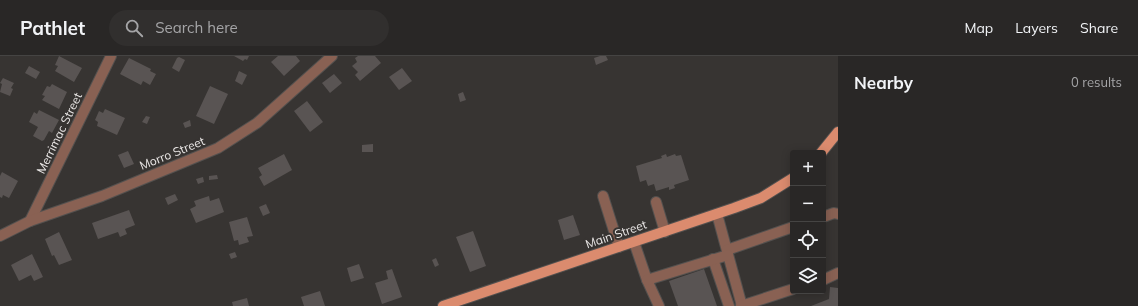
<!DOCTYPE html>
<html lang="en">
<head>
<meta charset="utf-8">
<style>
  body { margin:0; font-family:Mulish,sans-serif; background:#312f2e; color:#f1f3f6 }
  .controls { position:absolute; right:12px; bottom:12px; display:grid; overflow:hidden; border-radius:4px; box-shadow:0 2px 10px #0003 }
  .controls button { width:36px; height:36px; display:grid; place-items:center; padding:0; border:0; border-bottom:1px solid #454443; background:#292726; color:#f1f3f6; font:20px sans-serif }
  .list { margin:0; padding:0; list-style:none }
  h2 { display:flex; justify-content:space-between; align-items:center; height:52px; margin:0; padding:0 16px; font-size:17px }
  h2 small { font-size:13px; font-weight:400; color:#a5a5a7 }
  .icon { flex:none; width:22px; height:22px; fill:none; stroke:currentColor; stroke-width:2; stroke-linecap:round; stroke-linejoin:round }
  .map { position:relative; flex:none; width:838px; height:250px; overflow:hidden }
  header { display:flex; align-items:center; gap:24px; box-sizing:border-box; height:56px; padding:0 20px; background:#292726; border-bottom:1px solid #454443 }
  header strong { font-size:19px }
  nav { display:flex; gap:22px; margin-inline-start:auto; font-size:14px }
  .search { width:280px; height:36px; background:#312f2e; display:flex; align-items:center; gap:10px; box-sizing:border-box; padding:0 14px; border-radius:22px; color:#a5a5a7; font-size:15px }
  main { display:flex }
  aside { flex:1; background:#292726 }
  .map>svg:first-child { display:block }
  .building { fill:#595453 }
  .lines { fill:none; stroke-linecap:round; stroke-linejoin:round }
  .minor-casing { stroke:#54514f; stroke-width:12 }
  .major-casing { stroke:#54514f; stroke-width:12 }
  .minor { stroke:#896153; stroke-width:10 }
  .major { stroke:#db8b6e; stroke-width:10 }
  .labels { text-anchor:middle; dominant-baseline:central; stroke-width:4; stroke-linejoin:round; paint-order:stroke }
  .street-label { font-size:12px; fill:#ebe8e7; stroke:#373432 }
</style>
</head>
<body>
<header>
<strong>Pathlet</strong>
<div class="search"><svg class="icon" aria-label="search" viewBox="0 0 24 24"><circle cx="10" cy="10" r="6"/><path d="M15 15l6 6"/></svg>Search here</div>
<nav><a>Map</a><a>Layers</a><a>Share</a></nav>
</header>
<main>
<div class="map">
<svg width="838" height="250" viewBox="0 0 838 250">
  <rect width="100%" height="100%" fill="#373432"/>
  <!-- building -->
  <g class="building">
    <path d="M59,0L82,12L74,26L55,15L58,10L55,9Z"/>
    <path d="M234,0H249L247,4L245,3L243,5Z"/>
    <path d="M278,0H296L300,5L284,20L271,6Z"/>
    <path d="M358,0H375L381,7L360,25L355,19L358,16L352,10L357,6L355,2Z"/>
    <path d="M600,0H606L608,4L596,9L594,2Z"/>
    <path d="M179,1L185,4L179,16L172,12L177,2Z"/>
    <path d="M129,2L151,13L150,15L156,18L150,29L143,25L141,29L120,18Z"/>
    <path d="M29,10L40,16L36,23L25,17Z"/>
    <path d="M402,12L412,25L399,34L389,21Z"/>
    <path d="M239,15L247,19L242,29L235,25Z"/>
    <path d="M334,18L342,27L330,37L322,27Z"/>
    <path d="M3,22L14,27L11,32L13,33L10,40L0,36L2,28L0,27Z"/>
    <path d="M52,28L67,36L59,53L42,44L45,40L42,39L47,30L50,31Z"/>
    <path d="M210,30L228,38L214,68L196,60Z"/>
    <path d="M463,36L466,44L460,46L458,38Z"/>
    <path d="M307,45L323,66L310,76L294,55Z"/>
    <path d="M105,53L125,62L117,79L97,70L98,66L95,64L99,55L103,57Z"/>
    <path d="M39,54L59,64L52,77L49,75L44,84L42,85L33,80L38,71L29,66L34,56L37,58Z"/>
    <path d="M146,60L150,61L147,68L142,66Z"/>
    <path d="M190,64L191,70L185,72L183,67Z"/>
    <path d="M373,88V96H362V89Z"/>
    <path d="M128,95L134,108L124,112L118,99Z"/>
    <path d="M284,98L292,114L264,130L259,121L262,119L258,112Z"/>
    <path d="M666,98L667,101L675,98L676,100L681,99L689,124L674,129L675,132L669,134V131L656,135L654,128L648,130L646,124L640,126L636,110L662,102L661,100Z"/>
    <path d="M2,116L18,125L9,142L3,139L2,142L0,141V120Z"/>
    <path d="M217,119L218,123L209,124V120Z"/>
    <path d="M203,121L204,126L198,128L196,123Z"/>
    <path d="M175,138L178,144L168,149L165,142Z"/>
    <path d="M209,140L210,145L219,142L224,156L196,167L190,153L196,150L194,145Z"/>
    <path d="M266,148L270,157L263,160L259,151Z"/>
    <path d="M129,154L135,169L125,173L127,178L120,181L118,176L98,183L92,167Z"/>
    <path d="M573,159L580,179L564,184L558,164Z"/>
    <path d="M247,161L253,180L247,181L249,186L239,189L238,184L234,185L229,166Z"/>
    <path d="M473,175L486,210L470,216L456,181Z"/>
    <path d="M59,176L72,204L59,209L54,199L52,200L45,183Z"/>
    <path d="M235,196L237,201L231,203L229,198Z"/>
    <path d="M32,198L43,221L34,225L31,219L19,225L11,209Z"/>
    <path d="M436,202L439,209L435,211L432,204Z"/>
    <path d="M359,208L364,222L351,226L347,212Z"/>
    <path d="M392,213L402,241L382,248L375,227L388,223L386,215Z"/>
    <path d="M704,213L717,250H678L669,225Z"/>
    <path d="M830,231L838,232V250H811L829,243Z"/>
    <path d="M320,235L325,250H304L301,241Z"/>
    <path d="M247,242L249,250H233L232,246Z"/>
  </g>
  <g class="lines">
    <!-- minor casing -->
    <g class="minor-casing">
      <g id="minor">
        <path d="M603,140L619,191"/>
        <path d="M656,146L665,176"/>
        <path d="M717,158L742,250"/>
        <path d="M823,161L834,157L838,158"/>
        <path d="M30,165L111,0"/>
        <path d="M0,180L30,165L102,140L218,92L257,67L332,0"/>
        <path d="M634,186L647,224L659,250"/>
        <path d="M727,194L793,171"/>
        <path d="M713,203L729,250"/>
        <path d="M647,224L728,199"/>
        <path d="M823,224L838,217"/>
        <path d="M741,250L793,233"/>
      </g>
    </g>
    <!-- major casing -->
    <g class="major-casing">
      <g id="major">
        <path d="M821,97L838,76"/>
        <path d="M443,250L734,152L761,142L793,122"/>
      </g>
    </g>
    <!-- minor -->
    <use href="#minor" class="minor"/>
    <!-- major -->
    <use href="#major" class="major"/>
  </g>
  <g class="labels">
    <!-- street labels -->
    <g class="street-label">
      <text transform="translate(59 77) rotate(-64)">Merrimac Street</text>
      <text transform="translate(172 97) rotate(-22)">Morro Street</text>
      <text transform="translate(616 178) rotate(-19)">Main Street</text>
    </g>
  </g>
</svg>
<div class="controls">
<button>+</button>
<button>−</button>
<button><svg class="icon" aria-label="locate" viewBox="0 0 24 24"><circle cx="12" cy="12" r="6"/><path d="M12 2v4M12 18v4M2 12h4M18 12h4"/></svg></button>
<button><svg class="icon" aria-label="layers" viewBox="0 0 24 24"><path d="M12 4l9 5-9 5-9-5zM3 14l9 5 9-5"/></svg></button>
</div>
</div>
<aside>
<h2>Nearby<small>0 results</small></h2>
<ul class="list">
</ul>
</aside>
</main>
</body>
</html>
